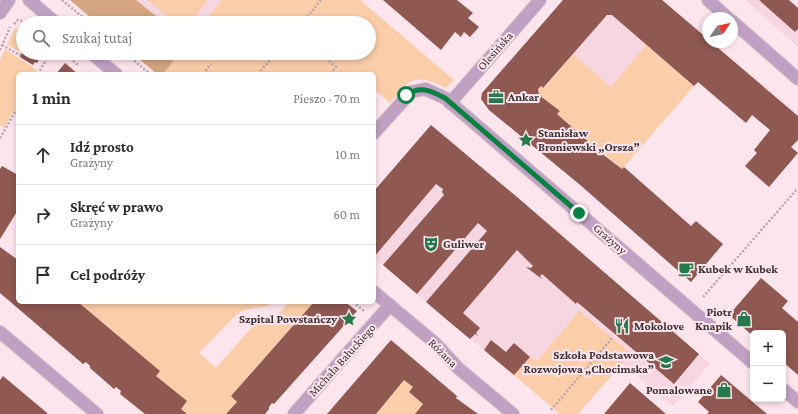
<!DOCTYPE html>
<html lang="pl">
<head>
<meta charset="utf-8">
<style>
  body { margin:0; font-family:"Crimson Pro",serif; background:#f7f7f7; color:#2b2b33 }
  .controls { position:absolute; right:12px; bottom:12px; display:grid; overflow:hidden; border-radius:6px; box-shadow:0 2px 6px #0003 }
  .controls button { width:36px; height:36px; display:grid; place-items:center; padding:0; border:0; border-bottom:1px solid #e1e1e2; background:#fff; color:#2b2b33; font:20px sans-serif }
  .compass { position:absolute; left:702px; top:12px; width:36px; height:36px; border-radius:50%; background:#fff; box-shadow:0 2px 6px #0003; rotate:56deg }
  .stop { position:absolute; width:12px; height:12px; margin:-9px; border:3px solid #0b8043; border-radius:50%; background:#fff }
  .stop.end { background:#0b8043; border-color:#fff; box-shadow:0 1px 4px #0008 }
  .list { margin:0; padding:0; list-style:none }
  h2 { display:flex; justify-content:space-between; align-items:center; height:52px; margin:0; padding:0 16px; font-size:17px }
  h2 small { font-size:13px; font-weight:400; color:#7c7c81 }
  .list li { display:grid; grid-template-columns:26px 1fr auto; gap:12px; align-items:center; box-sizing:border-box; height:60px; padding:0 16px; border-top:1px solid #e1e1e2 }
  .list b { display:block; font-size:15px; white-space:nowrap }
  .list p { margin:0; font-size:13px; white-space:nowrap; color:#7c7c81 }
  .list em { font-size:13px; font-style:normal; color:#7c7c81 }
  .icon { flex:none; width:22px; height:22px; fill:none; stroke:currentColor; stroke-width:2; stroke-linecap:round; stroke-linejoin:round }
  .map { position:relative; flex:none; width:798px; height:414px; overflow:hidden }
  .search { position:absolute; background:#fff; box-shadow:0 2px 6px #0003; left:16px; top:16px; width:360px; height:44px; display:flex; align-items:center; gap:10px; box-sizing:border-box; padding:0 14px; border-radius:22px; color:#7c7c81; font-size:15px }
  .panel { position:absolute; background:#fff; box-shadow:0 2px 6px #0003; left:16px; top:72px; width:360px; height:232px; border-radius:6px }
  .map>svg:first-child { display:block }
  .built { fill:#f6d6e1 }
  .green { fill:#fbcda9 }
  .forest { fill:#d5a681 }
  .building { fill:#8f5851 }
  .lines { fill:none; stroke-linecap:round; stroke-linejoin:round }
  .street-casing { stroke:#d6c1c8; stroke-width:14 }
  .path { stroke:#b9a6ad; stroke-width:2.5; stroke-dasharray:2 2; stroke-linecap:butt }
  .street { stroke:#c0a0c3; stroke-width:12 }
  .route { stroke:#0b8043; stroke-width:5 }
  .labels { text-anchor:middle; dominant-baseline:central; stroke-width:4; stroke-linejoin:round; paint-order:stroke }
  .street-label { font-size:12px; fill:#393033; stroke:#fde5ed }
  .poi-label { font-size:12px; font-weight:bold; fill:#393033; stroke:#fde5ed; text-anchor:start }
</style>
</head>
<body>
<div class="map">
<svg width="798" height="414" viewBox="0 0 798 414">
  <rect width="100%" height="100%" fill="#fde5ed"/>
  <!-- built -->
  <g class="built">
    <path d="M70,0H222L203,23H97Z"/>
    <path d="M563,0H662L675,11L611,87L541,26Z"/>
    <path d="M745,0H789L798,8V47Z"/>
    <path d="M436,184L443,189L442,192L444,195L487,231L517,197L710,364L673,406L622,364L578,414H560L374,258Z"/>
  </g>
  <!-- green -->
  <g class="green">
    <path d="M147,0H208L190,23H176Z"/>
    <path d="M222,0H360L454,80L446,88C416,73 410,78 390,103L377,92L374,95V74H163L180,53H369V23H203Z"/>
    <path d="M22,27L23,44L19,51L7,45L14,29Z"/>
    <path d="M646,45L694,86L622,169L557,114L560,111L539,95L538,89L541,86L544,88L573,54L611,87Z"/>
    <path d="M5,49L37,70L35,74H18V103L4,128L0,125V60Z"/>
    <path d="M78,302H271L268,306L244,310L234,317L199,353L216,368L260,318L268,325L289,302H314L231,396L237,402L226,414H187L181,409L186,401L156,376L160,371Z"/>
    <path d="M579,311L631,353L578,414H560L514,375L530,357L537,361Z"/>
    <path d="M404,380L413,387L409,392L423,404L415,414H376Z"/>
  </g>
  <!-- forest -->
  <g class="forest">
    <path d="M70,0H136L165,23H97Z"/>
    <path d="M132,53H180L163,74H157Z"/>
  </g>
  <!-- building -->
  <g class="building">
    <path d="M383,0H457L473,13L468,18L479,27L470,37L464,32L461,37L455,32L441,50Z"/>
    <path d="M563,0H662L708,39V42H711L798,116V140L791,147L798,153L769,187L745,166L757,153L754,150L770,130L752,115L746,123L698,82L694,86L612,15H607L543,88L541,86L538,89L539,95L560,111L557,114L605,156L622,169L624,167L691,226L696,221L723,244L691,282L579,184L489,110L481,99L482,93Z"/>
    <path d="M759,0H789L798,8V29L795,32Z"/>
    <path d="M23,50V53H43L37,63L35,62L33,65L20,57Z"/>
    <path d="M65,63L78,74H56Z"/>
    <path d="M431,125L517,197L699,354L674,384L577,302L576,304L542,274L540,276L542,279L526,267L531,268L533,266L517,250L463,313L480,328L476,333L478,336L475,334L470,339L453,325L426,302L487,231L478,223L417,294L383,265L444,195L442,192L443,189L436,184L374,257V191Z"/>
    <path d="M2,166L18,175V210L0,239V169Z"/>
    <path d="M0,247L18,260L16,265L18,267V302H78L160,371L156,376L187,401L181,409L187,414H145L120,394L121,391L116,387L114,389L90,368V366L86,362L83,364L0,293Z"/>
    <path d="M761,278L788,301L782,308L798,322V375L783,362V333H753V336L729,315Z"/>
    <path d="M314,302H345L357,311L274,404L272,403L269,407V409L265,414H226L237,402L231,396Z"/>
    <path d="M391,340L457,396L456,398L478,414H415L423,404L409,392L413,387L404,380L376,414H327Z"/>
    <path d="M491,340L506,352L514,343L530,357L514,375L484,350Z"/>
    <path d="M721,375L767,414H707L709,412L698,402Z"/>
    <path d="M3,376L46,412L48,414H0V380Z"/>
    <path d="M630,383L666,414H604Z"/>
  </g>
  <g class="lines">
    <!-- street casing -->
    <g class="street-casing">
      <g id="street">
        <path d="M29,0L56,23"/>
        <path d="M708,0L728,18"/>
        <path d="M0,13L9,0"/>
        <path d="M732,21L798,79"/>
        <path d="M91,53L116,74"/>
        <path d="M450,103L540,0"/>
        <path d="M374,133L411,92L425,89L445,98L753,363"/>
        <path d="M374,292L435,343L458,368L513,414"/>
        <path d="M0,332L97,414"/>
        <path d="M783,389L798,402"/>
        <path d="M294,414L390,305"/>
      </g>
    </g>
    <!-- path -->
    <g class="path">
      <path d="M62,0L90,23"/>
      <path d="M305,20L309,23"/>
      <path d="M302,23L321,0"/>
      <path d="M14,24L18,20L28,22"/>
      <path d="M2,45L21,56"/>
      <path d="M0,50L10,27"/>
      <path d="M64,53L79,66"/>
      <path d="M125,53L150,74"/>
      <path d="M320,53L336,67L330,74"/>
      <path d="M38,74L50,53"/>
      <path d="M203,74L211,64"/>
      <path d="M258,74L276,53"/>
      <path d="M0,138L18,107"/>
      <path d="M703,297L798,188"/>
      <path d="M353,302L364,311"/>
      <path d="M551,410L612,338"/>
    </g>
    <!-- street -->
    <use href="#street" class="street"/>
  </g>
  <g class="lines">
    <!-- route -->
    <path class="route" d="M406,95C421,85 431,91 445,98L579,213"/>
  </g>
  <!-- icons -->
  <defs>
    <g id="office-bare" transform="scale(1.2)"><path d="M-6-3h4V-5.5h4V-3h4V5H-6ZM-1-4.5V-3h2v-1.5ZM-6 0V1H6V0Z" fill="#25794b" stroke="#fde5ed" stroke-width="2.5" paint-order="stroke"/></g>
    <g id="sight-bare" transform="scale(1.2)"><path d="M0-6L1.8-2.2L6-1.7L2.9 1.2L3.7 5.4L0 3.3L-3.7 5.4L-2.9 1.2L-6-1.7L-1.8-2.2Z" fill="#25794b" stroke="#fde5ed" stroke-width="2.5" paint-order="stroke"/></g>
    <g id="theatre-bare" transform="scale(1.2)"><path d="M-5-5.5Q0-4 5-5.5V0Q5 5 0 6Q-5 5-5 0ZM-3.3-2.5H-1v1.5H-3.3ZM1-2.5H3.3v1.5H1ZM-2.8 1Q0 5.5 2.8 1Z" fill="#25794b" stroke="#fde5ed" stroke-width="2.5" paint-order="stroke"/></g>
    <g id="cafe-bare" transform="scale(1.2)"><path d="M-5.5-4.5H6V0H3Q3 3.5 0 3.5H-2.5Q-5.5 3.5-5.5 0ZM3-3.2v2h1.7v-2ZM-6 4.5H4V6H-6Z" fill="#25794b" stroke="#fde5ed" stroke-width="2.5" paint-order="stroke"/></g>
    <g id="shop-bare" transform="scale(1.2)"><path d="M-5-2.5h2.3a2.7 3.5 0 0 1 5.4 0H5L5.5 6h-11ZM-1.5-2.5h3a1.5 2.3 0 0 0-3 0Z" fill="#25794b" stroke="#fde5ed" stroke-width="2.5" paint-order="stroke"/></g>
    <g id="restaurant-bare" transform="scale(1.2)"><path d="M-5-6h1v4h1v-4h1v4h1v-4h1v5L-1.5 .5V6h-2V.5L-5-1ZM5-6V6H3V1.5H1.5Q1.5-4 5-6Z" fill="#25794b" stroke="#fde5ed" stroke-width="2.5" paint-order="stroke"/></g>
    <g id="school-bare" transform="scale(1.2)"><path d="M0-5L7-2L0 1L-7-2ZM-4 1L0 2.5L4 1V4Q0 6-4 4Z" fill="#25794b" stroke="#fde5ed" stroke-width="2.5" paint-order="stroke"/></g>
  </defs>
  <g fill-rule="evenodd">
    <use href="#office-bare" x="496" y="97"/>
    <use href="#sight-bare" x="526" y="140"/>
    <use href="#theatre-bare" x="431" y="244"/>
    <use href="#cafe-bare" x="686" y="269"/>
    <use href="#sight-bare" x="349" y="319"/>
    <use href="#shop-bare" x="744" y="319"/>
    <use href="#restaurant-bare" x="622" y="326"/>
    <use href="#school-bare" x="666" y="362"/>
    <use href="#shop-bare" x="724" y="390"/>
  </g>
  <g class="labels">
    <!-- street labels -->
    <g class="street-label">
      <text transform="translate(495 51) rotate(-49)">Olesińska</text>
      <text transform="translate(610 239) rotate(41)">Grażyny</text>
      <text transform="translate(443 353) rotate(45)">Różana</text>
      <text transform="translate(342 360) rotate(-48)">Michała Bałuckiego</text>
    </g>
    <!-- poi labels -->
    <g class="poi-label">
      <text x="508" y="97">Ankar</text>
      <text x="538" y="133">Stanisław<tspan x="538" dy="14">Broniewski „Orsza”</tspan></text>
      <text x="443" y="244">Guliwer</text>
      <text x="698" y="269">Kubek w Kubek</text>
      <text x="732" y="312" text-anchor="end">Piotr<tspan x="732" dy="14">Knapik</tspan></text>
      <text x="337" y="319" text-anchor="end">Szpital Powstańczy</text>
      <text x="634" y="326">Mokolove</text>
      <text x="654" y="355" text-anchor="end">Szkoła Podstawowa<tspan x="654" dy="14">Rozwojowa „Chocimska”</tspan></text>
      <text x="712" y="390" text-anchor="end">Pomalowane</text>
    </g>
  </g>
</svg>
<div class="controls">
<button>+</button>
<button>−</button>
</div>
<svg class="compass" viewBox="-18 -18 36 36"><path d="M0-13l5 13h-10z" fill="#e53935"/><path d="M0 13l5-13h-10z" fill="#7c7c81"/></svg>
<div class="stop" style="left:406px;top:95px"></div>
<div class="stop end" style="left:579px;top:213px"></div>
<div class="search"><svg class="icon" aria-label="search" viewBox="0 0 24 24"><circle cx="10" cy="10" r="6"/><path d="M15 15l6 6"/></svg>Szukaj tutaj</div>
<section class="panel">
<h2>1 min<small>Pieszo · 70 m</small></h2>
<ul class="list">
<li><svg class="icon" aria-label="ahead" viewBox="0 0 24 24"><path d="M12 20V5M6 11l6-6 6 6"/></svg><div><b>Idź prosto</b><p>Grażyny</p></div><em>10 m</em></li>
<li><svg class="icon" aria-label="right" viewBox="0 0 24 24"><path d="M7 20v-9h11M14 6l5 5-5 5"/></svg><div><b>Skręć w prawo</b><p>Grażyny</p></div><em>60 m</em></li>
<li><svg class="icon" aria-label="arrive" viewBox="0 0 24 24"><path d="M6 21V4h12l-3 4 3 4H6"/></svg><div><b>Cel podróży</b></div></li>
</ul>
</section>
</div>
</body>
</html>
